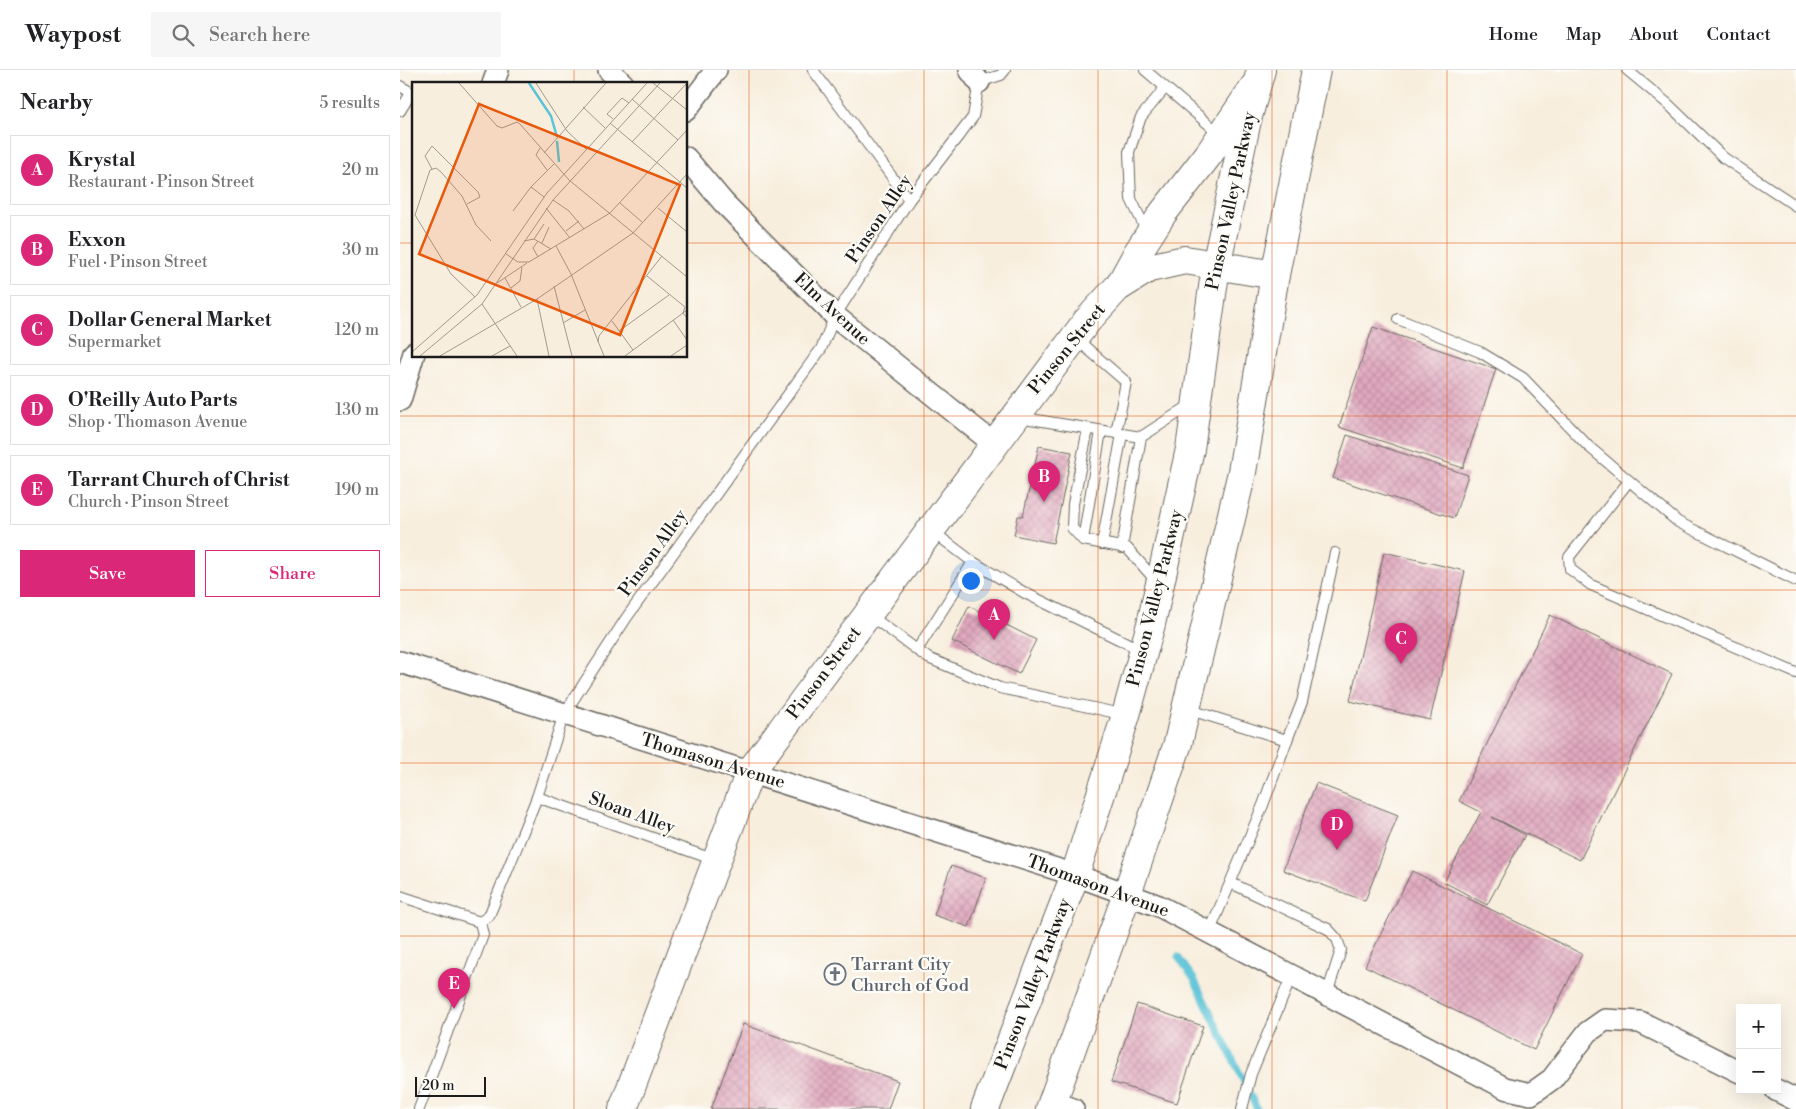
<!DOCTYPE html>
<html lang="en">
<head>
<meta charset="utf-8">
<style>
  body { margin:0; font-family:"Libre Bodoni",serif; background:#f6f6f6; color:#202124 }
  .controls { position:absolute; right:15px; bottom:15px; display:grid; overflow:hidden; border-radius:0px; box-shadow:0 5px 20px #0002 }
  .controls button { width:45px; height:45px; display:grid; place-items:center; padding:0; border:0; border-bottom:1px solid #e0e0e0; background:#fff; color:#202124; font:25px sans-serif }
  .scale { position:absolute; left:15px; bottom:12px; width:71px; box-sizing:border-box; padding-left:5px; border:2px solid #1c1c1c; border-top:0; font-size:14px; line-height:18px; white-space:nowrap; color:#1c1c1c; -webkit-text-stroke:4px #fdfcf7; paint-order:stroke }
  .you { position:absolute; left:570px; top:510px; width:18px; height:18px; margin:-12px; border:4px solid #fff; border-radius:50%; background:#1a73e8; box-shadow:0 0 0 8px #1a73e833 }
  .badge { display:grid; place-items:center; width:32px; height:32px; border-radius:50%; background:#db2777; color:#fff; font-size:16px; font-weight:700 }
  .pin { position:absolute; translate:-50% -41px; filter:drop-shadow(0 1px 2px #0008) }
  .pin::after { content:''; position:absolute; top:26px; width:18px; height:15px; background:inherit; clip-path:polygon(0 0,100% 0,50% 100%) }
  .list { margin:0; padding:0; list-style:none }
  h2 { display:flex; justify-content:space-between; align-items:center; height:65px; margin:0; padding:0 20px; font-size:21px }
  h2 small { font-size:16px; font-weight:400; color:#757577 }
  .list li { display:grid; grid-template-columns:32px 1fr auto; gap:15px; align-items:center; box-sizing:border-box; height:70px; margin:0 10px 10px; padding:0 10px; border:1px solid #e0e0e0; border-radius:0px }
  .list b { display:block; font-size:19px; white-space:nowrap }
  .list p { margin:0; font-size:16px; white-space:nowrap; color:#757577 }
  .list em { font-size:16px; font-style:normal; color:#757577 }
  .actions { display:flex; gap:10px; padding:15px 20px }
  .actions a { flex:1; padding:11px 0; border:1px solid #db2777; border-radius:0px; text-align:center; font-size:18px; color:#db2777 }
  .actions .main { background:#db2777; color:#fff }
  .icon { flex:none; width:28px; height:28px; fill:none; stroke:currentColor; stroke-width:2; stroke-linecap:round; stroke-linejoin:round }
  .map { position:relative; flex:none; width:1396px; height:1039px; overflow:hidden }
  header { display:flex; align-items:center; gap:30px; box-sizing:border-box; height:70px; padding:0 25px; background:#fff; border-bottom:1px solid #e0e0e0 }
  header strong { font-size:24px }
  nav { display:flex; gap:28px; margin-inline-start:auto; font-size:18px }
  .search { width:350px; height:45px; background:#f6f6f6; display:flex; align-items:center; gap:12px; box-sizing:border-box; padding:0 18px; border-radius:0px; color:#757577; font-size:19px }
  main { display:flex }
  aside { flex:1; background:#fff }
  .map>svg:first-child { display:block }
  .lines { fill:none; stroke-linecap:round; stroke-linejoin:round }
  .stream { stroke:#5bc3d7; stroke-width:7 }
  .building { fill:url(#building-cross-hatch) }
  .lane-casing { stroke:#696660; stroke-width:12 }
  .street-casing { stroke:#696660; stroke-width:24 }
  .secondary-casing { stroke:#696660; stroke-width:30 }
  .primary-casing { stroke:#696660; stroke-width:30 }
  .lane { stroke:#fff; stroke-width:10 }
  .street { stroke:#fff; stroke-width:21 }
  .secondary { stroke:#fff; stroke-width:28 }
  .primary { stroke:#fff; stroke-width:28 }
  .grid { fill:none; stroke:#e8590c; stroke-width:1; stroke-opacity:0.55 }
  .labels { text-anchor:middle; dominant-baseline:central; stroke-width:4.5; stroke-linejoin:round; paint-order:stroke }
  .street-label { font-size:18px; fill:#1c1c1c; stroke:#fdfcf7 }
  .worship-label { font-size:18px; fill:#5b616d; stroke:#fdfcf7; text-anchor:start }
  .inset-river { fill:none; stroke:#5bc3d7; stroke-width:2.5 }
  .inset-road { fill:none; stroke:#a09a90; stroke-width:1 }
  .view { fill:#e8590c; fill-opacity:0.15; stroke:#e8590c; stroke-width:2.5 }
  .inset-edge { fill:none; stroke:#1c1c1c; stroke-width:2.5 }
</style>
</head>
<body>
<header>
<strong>Waypost</strong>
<div class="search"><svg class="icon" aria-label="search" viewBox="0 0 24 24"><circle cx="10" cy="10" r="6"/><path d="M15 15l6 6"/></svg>Search here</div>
<nav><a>Home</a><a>Map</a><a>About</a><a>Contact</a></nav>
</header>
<main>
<aside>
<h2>Nearby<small>5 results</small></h2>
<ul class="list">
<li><span class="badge">A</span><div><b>Krystal</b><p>Restaurant · Pinson Street</p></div><em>20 m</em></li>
<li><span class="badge">B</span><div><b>Exxon</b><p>Fuel · Pinson Street</p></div><em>30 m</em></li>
<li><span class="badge">C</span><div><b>Dollar General Market</b><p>Supermarket</p></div><em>120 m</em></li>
<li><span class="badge">D</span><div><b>O'Reilly Auto Parts</b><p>Shop · Thomason Avenue</p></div><em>130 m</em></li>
<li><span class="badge">E</span><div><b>Tarrant Church of Christ</b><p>Church · Pinson Street</p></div><em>190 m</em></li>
</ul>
<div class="actions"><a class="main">Save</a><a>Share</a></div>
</aside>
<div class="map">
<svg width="1396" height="1039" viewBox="0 0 1396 1039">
  <defs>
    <pattern id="building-cross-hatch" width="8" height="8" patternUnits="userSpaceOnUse" patternTransform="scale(1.25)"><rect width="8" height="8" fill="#e0a8be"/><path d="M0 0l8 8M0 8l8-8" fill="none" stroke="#c090a3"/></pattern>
  </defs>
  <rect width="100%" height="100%" fill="#fdfcf7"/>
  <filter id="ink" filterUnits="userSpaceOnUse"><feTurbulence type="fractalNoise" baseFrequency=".02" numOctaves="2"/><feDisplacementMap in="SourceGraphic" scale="10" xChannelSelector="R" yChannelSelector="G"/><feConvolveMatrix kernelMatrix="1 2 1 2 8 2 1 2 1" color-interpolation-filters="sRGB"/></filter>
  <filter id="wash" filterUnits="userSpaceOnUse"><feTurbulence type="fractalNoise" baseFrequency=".0096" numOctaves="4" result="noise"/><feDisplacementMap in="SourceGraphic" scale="20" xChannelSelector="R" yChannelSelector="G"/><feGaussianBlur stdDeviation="1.12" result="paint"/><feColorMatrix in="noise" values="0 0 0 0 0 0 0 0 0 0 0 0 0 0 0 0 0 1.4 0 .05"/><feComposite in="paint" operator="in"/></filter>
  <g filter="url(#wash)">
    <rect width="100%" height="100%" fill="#f8eede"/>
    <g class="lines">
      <!-- stream -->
      <path class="stream" d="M778,887L794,909L857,1039"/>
    </g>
    <g id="blocks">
      <!-- building -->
      <g class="building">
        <path d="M973,257L1096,299L1063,398L939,357Z"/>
        <path d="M947,365L1068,405L1054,448L933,408Z"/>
        <path d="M639,376L672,382L653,473L614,465L618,446H623Z"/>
        <path d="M984,482L1065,501L1030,650L950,631Z"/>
        <path d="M569,536L636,570L619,604L552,571Z"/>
        <path d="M1150,545L1272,604L1180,790L1092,747L1125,765L1087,835L1044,812L1081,742L1059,731Z"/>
        <path d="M916,713L998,745L965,831L883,800Z"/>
        <path d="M551,796L586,808L569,857L534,845Z"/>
        <path d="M1012,801L1182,884L1134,980L965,896Z"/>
        <path d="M737,934L803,956L777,1033L711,1012Z"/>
        <path d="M343,954L498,1011L488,1039H311Z"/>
      </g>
    </g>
  </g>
  <g filter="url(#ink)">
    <use href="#blocks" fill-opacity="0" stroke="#696660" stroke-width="1"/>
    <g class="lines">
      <!-- lane casing -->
      <g class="lane-casing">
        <g id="lane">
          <path d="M413,0L509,130"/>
          <path d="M745,0L820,64"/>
          <path d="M1227,0L1268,34L1324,88L1396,136"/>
          <path d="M0,16L14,24"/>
          <path d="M0,41L11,23"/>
          <path d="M747,162L731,129L729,82L741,47L765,18"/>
          <path d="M998,249L1080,282L1123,308L1188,376L1278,452L1396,511"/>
          <path d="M675,268L726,312L716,363"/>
          <path d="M618,347L741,367L792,334"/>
          <path d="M688,359L673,434L672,458L683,470L727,478L758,513"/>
          <path d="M1229,411L1169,487L1170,499L1191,515L1396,603"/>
          <path d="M532,461L573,492L625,523L743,581"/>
          <path d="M683,470L701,361"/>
          <path d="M702,474L722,364"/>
          <path d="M722,478L741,367"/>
          <path d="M468,544L528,588L600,618L726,645"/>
          <path d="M517,580L573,492"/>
          <path d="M787,639L887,670L902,632L935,483"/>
          <path d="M137,727L315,790"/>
          <path d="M831,813L928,859L937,869L941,880L927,924"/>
          <path d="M0,826L80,852"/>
          <path d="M80,852L89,846L137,727L164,644L227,547L421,279L435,246L509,130L573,47L579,12L601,5L605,0"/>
          <path d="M809,863L863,735L887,670"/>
          <path d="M19,1039L83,865L80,852"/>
          <path d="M842,1039L851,1004L892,905"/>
        </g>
      </g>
      <!-- street casing -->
      <g class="street-casing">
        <g id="street">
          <path d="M209,0L223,14"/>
          <path d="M570,0L579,12"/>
          <path d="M93,14L98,0"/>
          <path d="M286,40L316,0"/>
          <path d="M286,88L323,132L435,246L594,374"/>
          <path d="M0,330L14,283"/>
          <path d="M0,592L675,805L759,836L1105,1018L1131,1024L1152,1009L1188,962L1205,950L1240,952L1340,1002"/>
          <path d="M1376,1020L1396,1030"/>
          <path d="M653,1032L673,1039"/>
        </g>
      </g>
      <!-- secondary casing -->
      <g class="secondary-casing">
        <g id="secondary">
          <path d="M720,215L738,182L763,143L809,84L854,17"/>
          <path d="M223,1039L350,702L687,251L717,218L749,198L785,190L875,205"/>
        </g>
      </g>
      <!-- primary casing -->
      <g class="primary-casing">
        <g id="primary">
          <path d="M585,1039L675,805L726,645L751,554L790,379L816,196L847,50L861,0"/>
          <path d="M650,1039L727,824L778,673L842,402L875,205L916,0"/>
        </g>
      </g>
      <!-- lane -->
      <use href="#lane" class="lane"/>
      <!-- street -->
      <use href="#street" class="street"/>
      <!-- secondary -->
      <use href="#secondary" class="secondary"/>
      <!-- primary -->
      <use href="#primary" class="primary"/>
    </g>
  </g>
  <!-- grid -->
  <path class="grid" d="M174,0V14M349,0V1039M524,0V1039M698,0V1039M872,0V1039M1047,0V1039M1222,0V1039M0,173H14M286,173H1396M174,286V1039M0,346H1396M0,520H1396M0,693H1396M0,866H1396"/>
  <!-- icons -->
  <defs>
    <g id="church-ring" transform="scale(1.125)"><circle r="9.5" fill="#fdfcf7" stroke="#6b7280" stroke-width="1.5"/><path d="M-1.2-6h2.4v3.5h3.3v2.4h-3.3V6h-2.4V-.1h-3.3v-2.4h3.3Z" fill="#6b7280"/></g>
  </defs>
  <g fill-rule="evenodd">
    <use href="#church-ring" x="435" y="904"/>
  </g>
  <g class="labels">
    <!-- street labels -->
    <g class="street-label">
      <text transform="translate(831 131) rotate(-78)">Pinson Valley Parkway</text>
      <text transform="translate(479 149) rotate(-56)">Pinson Alley</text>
      <text transform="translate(432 239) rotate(43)">Elm Avenue</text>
      <text transform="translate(667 279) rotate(-51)">Pinson Street</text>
      <text transform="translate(253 483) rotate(-54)">Pinson Alley</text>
      <text transform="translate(755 528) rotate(-76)">Pinson Valley Parkway</text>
      <text transform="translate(424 603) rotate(-53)">Pinson Street</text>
      <text transform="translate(313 691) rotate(17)">Thomason Avenue</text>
      <text transform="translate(232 743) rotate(20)">Sloan Alley</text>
      <text transform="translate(698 816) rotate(20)">Thomason Avenue</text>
      <text transform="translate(633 914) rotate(-69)">Pinson Valley Parkway</text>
    </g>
    <!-- worship labels -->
    <g class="worship-label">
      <text x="451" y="894">Tarrant City<tspan x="451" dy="21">Church of God</tspan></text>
    </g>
  </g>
  <!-- overview -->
  <g transform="translate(12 12)">
    <rect width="275" height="275" fill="#f8eede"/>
    <path class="inset-river" d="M117,1L139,34L145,55M145,59L147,80"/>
    <path class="inset-road" d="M47,1L85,44L90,46L105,40L108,42L157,98L275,195M124,1L155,49L174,67M241,1L275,28M220,17L266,58M171,25L193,46M201,37L195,32L210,16L217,21M198,41L275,106M220,60L275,1M128,66L124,73L135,88M132,71L194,1M20,87L13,74L20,64L66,110L68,115L55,122M119,105L142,82M141,118L157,129L172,147M208,121L230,140M134,126L158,156M246,126L275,150M101,129L119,105L132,115M154,149L167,139M122,157L132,142M112,159L122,157L139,167M126,159L121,166L126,175M130,161L137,145M144,164L159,192L192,274M94,172L106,180H117L198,131L275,48M235,194L273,225L271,231L275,236M93,196L109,225M85,201L115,181M142,204L160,274M99,206L108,199L110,185M63,215L39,192L3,133L18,88L24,86L29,90L50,114L64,143L79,159M125,217L137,274M70,222L105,274M261,238L275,258M200,239L221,268M151,241L173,228M207,249L257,213M186,260L187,254L250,174M0,270L65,213L135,111L235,1M8,274L70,222L141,118L248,1M28,274L125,217L221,151L275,92M80,274L98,264M213,274L275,228M259,274L275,263"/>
    <path class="view" d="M67,22L268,103L208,253L7,172Z"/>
    <rect width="275" height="275" class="inset-edge"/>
  </g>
</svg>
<div class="controls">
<button>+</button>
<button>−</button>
</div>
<div class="scale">20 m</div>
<div class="you"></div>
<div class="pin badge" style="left:594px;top:570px">A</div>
<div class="pin badge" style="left:644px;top:432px">B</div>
<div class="pin badge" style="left:1001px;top:594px">C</div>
<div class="pin badge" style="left:937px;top:780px">D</div>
<div class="pin badge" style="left:54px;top:939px">E</div>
</div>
</main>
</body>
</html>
